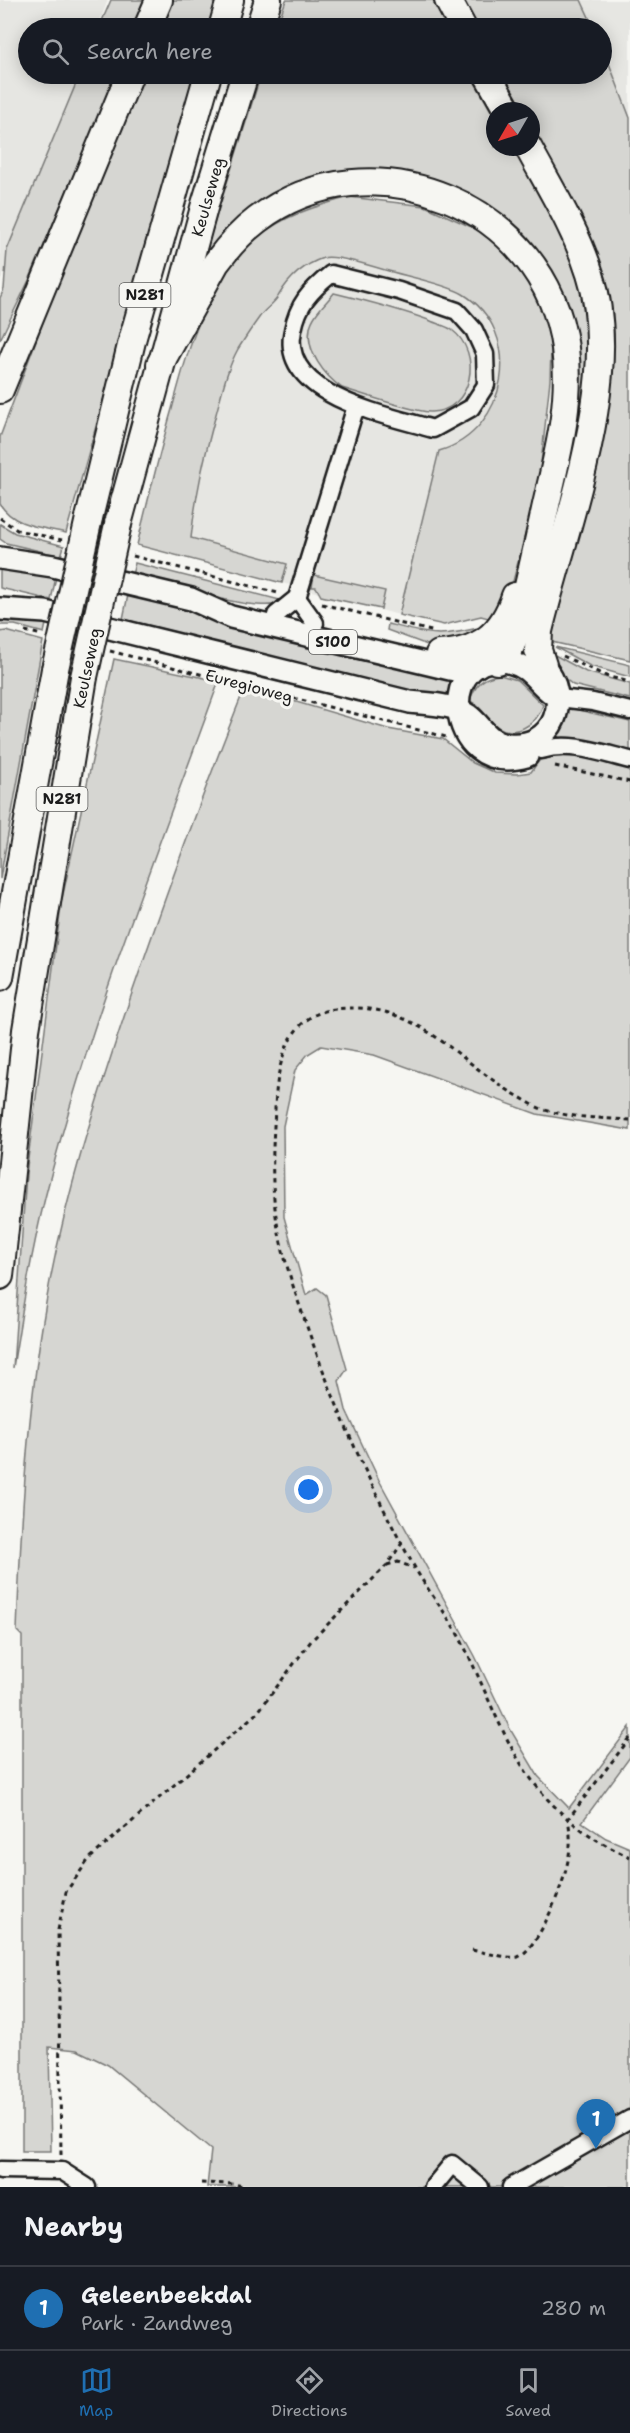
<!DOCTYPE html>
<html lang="en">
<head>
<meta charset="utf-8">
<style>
  body { margin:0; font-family:"Shantell Sans",sans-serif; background:#242831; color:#f1f3f6 }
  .compass { position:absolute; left:486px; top:102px; width:54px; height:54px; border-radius:50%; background:#171b24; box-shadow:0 3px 15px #0003; rotate:231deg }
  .you { position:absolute; left:309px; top:1490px; width:21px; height:21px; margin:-15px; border:4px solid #fff; border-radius:50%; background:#1a73e8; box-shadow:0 0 0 9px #1a73e833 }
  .badge { display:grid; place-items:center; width:39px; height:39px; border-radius:50%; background:#1f6fb2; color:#fff; font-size:20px; font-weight:700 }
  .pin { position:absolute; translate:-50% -50px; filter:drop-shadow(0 2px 3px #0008) }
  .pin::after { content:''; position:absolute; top:32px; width:21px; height:18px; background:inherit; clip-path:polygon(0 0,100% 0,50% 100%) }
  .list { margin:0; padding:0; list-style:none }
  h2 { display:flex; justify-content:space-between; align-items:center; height:78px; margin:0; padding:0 24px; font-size:26px }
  h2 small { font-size:20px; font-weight:400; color:#9ea1a6 }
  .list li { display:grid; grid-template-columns:39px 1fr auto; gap:18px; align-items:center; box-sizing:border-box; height:84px; padding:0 24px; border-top:2px solid #363941 }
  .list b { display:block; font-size:22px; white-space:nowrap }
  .list p { margin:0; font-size:20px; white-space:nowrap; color:#9ea1a6 }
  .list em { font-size:20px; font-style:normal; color:#9ea1a6 }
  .icon { flex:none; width:33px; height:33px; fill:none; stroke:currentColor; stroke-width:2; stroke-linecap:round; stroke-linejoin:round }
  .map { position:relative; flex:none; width:630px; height:2187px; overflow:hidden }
  .search { position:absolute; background:#171b24; box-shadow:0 3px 15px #0003; left:18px; right:18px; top:18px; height:66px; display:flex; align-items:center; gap:15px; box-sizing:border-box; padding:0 21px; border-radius:33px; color:#9ea1a6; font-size:22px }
  .sheet { height:162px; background:#171b24 }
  nav { display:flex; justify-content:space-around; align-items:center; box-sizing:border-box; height:84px; border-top:2px solid #363941; background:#171b24; font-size:16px; color:#9ea1a6 }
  nav a { display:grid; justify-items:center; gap:3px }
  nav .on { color:#1f6fb2 }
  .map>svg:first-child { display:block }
  .built { fill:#e6e6e2; fill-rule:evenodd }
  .green { fill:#d6d6d2; stroke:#797977; stroke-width:1.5 }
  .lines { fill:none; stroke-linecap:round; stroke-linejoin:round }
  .minor-casing { stroke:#1c1c1c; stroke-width:21 }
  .major-casing { stroke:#1c1c1c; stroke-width:26 }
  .highway-casing { stroke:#1c1c1c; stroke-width:30 }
  .path { stroke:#1c1c1c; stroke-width:3; stroke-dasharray:4.5 4.5; stroke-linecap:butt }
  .minor { stroke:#f6f6f2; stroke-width:16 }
  .major { stroke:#f6f6f2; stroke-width:21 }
  .highway { stroke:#f6f6f2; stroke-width:26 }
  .highway-bridge-casing { stroke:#1c1c1c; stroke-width:30; stroke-linecap:butt }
  .highway-bridge { stroke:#f6f6f2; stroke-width:26 }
  .labels { text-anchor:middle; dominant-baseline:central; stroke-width:6; stroke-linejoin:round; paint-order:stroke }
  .shield { fill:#f6f6f2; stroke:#5d5d5c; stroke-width:1.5 }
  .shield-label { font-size:15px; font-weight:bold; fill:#1c1c1c }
  .street-label { font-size:16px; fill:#1c1c1c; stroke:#f6f6f2 }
</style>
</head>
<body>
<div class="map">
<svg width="630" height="2187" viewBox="0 0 630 2187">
  <rect width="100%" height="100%" fill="#f6f6f2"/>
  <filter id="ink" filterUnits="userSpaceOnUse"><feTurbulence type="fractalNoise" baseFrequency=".0167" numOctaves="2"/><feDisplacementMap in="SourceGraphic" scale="12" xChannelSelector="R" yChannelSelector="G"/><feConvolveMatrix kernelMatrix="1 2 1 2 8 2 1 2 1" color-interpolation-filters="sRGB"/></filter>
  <g filter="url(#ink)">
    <!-- built -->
    <g class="built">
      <path d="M0,0H108L97,28H28V74H80L0,283Z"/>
      <path d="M536,0H630V198L602,74V28H552Z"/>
      <path d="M325,257L372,266L462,293L482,310L496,336L501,360L499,393L488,417L473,434L456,446L439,451L399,615L282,583L286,564L191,538L196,488L225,380L237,351L262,314L279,296L283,285L301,269ZM334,293L396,308L452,330L447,408L430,413L342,388L335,383L320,366L311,345Z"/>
    </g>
    <!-- green -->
    <g class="green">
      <path d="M111,0H147L135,28H99Z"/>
      <path d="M170,0H217L208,28H158Z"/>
      <path d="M286,0H433L447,28H276Z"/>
      <path d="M461,0H581L594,28H474Z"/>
      <path d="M602,45L630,118V660L552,642L550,638L606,382L567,199L531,133V111H519L497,74H602Z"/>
      <path d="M80,74H116L30,278L0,340V298L4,289L7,250Z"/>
      <path d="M140,74H195L66,533C42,527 14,527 0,504V437L96,180Z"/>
      <path d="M261,74H470L495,118V147H514L554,211L586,298L588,386L534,628L571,429L559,290L548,268L524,239L352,176L212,259L204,256Z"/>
      <path d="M349,197L425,206L478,230L515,260L530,281L546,319L551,349L550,380L539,482L511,589L492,619L481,616L444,625L399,615L439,451C509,431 525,332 463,294C446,284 405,276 385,270C372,266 333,254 323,258C303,265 289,278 279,295C275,303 266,308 261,315C253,326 245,338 238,349C227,369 222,392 216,414C204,458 196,493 191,538L287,564L282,583L137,545C148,500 159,454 172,409C189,346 206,281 258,237C284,215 317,206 349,197Z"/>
      <path d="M334,293C367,301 399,309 431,321C437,324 447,326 452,330C483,353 473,411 431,412C417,413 359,393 342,388C325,376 305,351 310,328C312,315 326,303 334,293Z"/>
      <path d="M0,524L15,533L64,546L61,556L6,543L0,539Z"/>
      <path d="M135,563L280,600V603C256,614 162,582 132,575Z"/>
      <path d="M0,567L56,577L51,600L0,588Z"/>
      <path d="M314,575L385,591L381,609L321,596L316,587H312Z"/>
      <path d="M128,595L455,678L449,697L446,700L123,619Z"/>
      <path d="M0,615L46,624L44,633L15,625H0Z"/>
      <path d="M388,624C431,635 438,638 482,627L488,630L430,646L387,630Z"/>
      <path d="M6,631L43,641L0,879V632Z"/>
      <path d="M555,647L630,665V677L590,666Z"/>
      <path d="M551,653L586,672L630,684V699L573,685L558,673Z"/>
      <path d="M114,659L219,681C157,852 89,1022 45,1198C31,1254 22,1311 13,1368L26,1174L62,899Z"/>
      <path d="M500,675L517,680L543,705C537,725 513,740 494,724C484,716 482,706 470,701C474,686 484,676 500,675Z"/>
      <path d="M245,687L388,729L443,739L473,763L495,773L517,774L531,772C534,768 537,763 540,760C556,744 611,763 630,767V1130L537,1114L374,1055L321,1046L308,1054L295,1070L283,1126L284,1217L306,1295L317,1288L326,1295L347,1369L339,1381L346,1410L379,1480L475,1656L510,1729L538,1776L569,1808L630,1727V1757L582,1822L606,1838L630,1848V2187H207L211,2150L108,2065L77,2050L49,2047L51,2151H22V1636L17,1631C21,1521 27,1412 46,1303C64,1198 97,1097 131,996C167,892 204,789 245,687Z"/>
      <path d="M566,707L630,722V754L552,738Z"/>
    </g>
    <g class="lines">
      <!-- minor casing -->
      <g class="minor-casing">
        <g id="minor">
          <path d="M331,274L399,291L457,311L474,330L485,354L486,385L471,408L433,429C387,415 278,396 293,330C298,304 310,291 331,274Z"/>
          <path d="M297,598L315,623"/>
          <path d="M276,615L297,598L356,406"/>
          <path d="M559,698L593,702L630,711"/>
          <path d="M541,750C571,741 601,753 630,760"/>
          <path d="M0,2170L62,2171L87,2187"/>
          <path d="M433,2187L452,2164L480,2187"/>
          <path d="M511,2187L630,2119"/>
        </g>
      </g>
      <!-- major casing -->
      <g class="major-casing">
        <g id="major">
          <path d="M0,558L53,566L191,599L231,617L450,669L463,671L478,666"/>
          <path d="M0,609L45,612L410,702C427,704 454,704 468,715C483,726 487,742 508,744C554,749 573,699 543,665"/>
          <path d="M527,756C442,780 435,642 512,663C533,668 540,689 559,698"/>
        </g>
      </g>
      <!-- highway casing -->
      <g class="highway-casing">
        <g id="highway">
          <path d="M448,0L463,28"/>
          <path d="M147,28L159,0"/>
          <path d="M222,28L230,0"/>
          <path d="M259,28L268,0"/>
          <path d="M487,74L508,111"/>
          <path d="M528,147C550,188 576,229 590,274C624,377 564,527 539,631L538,650L543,665"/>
          <path d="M160,364L216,263C228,247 241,232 257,220C371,133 546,205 565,348C572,401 558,453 546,505C537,546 528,588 518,629L511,646L497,661"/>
          <path d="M0,390L130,74"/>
          <path d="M89,518L133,337L208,74"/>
          <path d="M118,524L205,204L245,74"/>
          <path d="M439,654C479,652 502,635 515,596"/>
          <path d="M0,977L55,669"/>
          <path d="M0,1276L26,1030L84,677"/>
        </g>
      </g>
      <!-- path -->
      <g class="path">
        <path d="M0,518L17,530L62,540"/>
        <path d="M133,556L278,593"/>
        <path d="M322,604L435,632"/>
        <path d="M25,631L42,635"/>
        <path d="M110,651L446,737"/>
        <path d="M563,656L606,676L630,682"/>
        <path d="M555,766L630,782"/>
        <path d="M630,1120C602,1118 572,1118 545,1110C535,1107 525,1100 516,1095C463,1065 423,1010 358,1008C344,1008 332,1008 319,1013C283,1027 276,1076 275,1109C273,1142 271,1176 275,1208C280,1253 297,1298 312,1341C341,1420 374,1495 415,1568C429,1593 448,1615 461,1640C484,1685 500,1734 529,1776C555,1813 589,1839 630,1857"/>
        <path d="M387,1565L398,1562L414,1568"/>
        <path d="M472,1950C482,1952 510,1959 518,1957C538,1949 563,1886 567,1865C571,1849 571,1835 568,1819L630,1738"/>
        <path d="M61,2155L58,1930L66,1892L89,1859L258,1712L311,1641L387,1565L402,1543"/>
        <path d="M201,2183L234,2184L246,2187"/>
      </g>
      <!-- minor -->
      <use href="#minor" class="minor"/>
      <!-- major -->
      <use href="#major" class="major"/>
      <!-- highway -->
      <use href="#highway" class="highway"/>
      <!-- highway-bridge casing -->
      <g class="highway-bridge-casing">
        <g id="highway-bridge">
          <path d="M55,669L89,518"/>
          <path d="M84,677L118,524"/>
        </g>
      </g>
      <!-- highway-bridge -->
      <use href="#highway-bridge" class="highway-bridge"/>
    </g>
  </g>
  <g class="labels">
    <!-- shield labels -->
    <g class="shield">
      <rect x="119.5" y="283" width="51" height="24" rx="4.5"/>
      <rect x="309" y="630" width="48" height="24" rx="4.5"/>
      <rect x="36.5" y="787" width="51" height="24" rx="4.5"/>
    </g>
    <g class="shield-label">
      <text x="145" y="295">N281</text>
      <text x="333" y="642">S100</text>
      <text x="62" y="799">N281</text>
    </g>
    <!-- street labels -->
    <g class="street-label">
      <text transform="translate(208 197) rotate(-74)">Keulseweg</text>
      <text transform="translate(87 668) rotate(-78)">Keulseweg</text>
      <text transform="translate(249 686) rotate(15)">Euregioweg</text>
    </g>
  </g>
</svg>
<svg class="compass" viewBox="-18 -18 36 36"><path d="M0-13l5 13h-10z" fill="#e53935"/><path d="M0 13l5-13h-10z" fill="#9ea1a6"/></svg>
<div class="you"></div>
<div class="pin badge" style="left:596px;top:2149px">1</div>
<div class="search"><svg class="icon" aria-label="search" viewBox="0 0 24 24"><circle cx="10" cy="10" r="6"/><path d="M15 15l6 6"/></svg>Search here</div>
</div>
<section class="sheet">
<h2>Nearby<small></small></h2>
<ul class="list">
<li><span class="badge">1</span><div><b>Geleenbeekdal</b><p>Park · Zandweg</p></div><em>280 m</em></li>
</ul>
</section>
<nav>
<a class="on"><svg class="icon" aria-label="map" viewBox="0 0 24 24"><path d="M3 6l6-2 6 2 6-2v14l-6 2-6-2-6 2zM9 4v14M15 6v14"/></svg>Map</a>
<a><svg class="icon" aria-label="directions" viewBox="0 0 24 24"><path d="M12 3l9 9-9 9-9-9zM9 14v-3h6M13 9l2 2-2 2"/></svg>Directions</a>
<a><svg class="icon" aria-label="saved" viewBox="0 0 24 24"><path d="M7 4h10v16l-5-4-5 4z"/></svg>Saved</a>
</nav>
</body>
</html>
